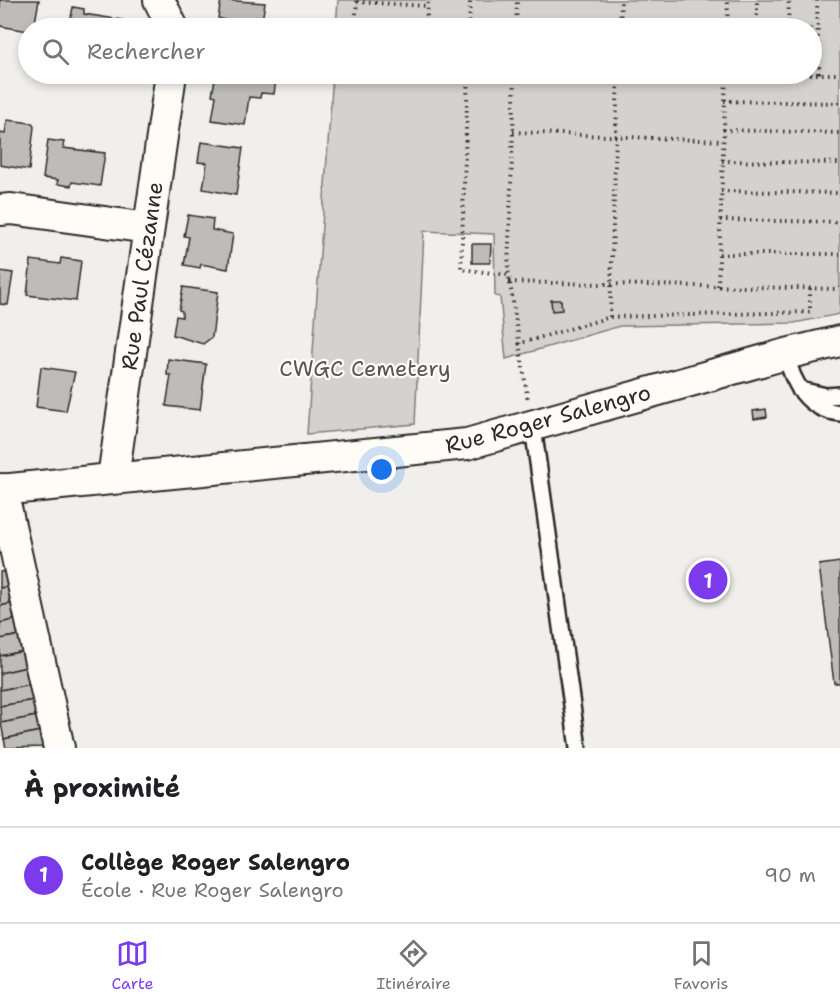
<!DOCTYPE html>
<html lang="fr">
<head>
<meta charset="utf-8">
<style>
  body { margin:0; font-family:"Shantell Sans",sans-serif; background:#f2f2f2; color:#202124 }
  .you { position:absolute; left:382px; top:470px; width:21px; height:21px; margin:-15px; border:4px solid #fff; border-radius:50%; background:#1a73e8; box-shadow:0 0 0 9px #1a73e833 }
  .badge { display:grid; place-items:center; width:39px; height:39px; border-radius:50%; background:#7c3aed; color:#fff; font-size:20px; font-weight:700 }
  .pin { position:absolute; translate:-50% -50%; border:3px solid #fff; box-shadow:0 2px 6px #0006 }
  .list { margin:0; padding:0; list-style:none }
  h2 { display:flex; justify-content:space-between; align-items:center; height:78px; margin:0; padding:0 24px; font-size:26px }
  h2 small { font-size:20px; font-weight:400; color:#757577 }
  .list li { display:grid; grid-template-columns:39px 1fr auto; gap:18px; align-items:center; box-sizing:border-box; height:96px; padding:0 24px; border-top:2px solid #e0e0e0 }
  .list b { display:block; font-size:22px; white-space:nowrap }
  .list p { margin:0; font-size:20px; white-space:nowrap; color:#757577 }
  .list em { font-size:20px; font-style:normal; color:#757577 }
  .icon { flex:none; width:33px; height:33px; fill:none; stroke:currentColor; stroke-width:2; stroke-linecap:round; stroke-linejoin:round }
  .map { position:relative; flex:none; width:840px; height:748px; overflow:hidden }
  .search { position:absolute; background:#fff; box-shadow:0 3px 9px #0003; left:18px; right:18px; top:18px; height:66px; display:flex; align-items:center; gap:15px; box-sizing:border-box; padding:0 21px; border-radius:33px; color:#757577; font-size:22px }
  .sheet { height:174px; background:#fff }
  nav { display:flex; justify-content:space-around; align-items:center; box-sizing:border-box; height:84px; border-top:2px solid #e0e0e0; background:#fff; font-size:16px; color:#757577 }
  nav a { display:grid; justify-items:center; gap:3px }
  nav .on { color:#7c3aed }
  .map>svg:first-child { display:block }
  .green { fill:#d3d2cf; stroke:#7f7e7d; stroke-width:1.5 }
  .building { fill:#bdbcb8; stroke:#2b2b2b; stroke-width:1.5 }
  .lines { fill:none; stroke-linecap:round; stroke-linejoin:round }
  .lane-casing { stroke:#2b2b2b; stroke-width:20 }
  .street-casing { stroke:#2b2b2b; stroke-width:34 }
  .path { stroke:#2b2b2b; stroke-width:4; stroke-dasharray:1.5 4.5; stroke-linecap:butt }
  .lane { stroke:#fdfcf7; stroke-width:15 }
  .street { stroke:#fdfcf7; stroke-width:30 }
  .labels { text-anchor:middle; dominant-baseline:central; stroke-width:4.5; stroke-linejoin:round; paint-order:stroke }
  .street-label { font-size:22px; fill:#2b2b2b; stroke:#fdfcf7 }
  .park-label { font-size:22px; fill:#555554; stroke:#fdfcf7 }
</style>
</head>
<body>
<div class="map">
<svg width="840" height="748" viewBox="0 0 840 748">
  <rect width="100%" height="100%" fill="#f0efeb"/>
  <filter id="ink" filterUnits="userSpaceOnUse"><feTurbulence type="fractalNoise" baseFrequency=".0167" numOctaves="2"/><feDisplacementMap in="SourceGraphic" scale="12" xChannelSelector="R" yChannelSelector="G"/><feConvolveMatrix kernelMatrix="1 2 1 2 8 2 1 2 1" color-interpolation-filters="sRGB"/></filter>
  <g filter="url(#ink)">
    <!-- green -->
    <path class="green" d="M338,0H840V314L794,323L620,326L506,359L500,297L495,296L494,234L424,231L415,424L307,434L333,74H812V28H336Z"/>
    <!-- building -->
    <g class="building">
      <path d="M0,0H39L34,28L28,31L0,26Z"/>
      <path d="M221,0L265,3L261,27L265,28H223L225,20L218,18Z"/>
      <path d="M73,7L84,9V14L123,20L121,28H69Z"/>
      <path d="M216,74L276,79L274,94L261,93L260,98L249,97L245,125L212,120L216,96L212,95Z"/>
      <path d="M7,120L32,123L34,127L29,170L0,165V133L5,134Z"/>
      <path d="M48,140L64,142L63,148L105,153L100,186L72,182L71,186L57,184L58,180L43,178Z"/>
      <path d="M201,142L243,148L236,195L203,189L207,163L198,162Z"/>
      <path d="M188,215L213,219L212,230L233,234L228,269L201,264L200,268L184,265L189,237L184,236Z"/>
      <path d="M472,244H491L490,263H472Z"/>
      <path d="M61,258L81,261L76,301L27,295L31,260L60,264Z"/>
      <path d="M0,271L13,273L8,305L0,304Z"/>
      <path d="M183,287L218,292L212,337L203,344L173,335L176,316L182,317V311L179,310Z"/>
      <path d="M551,300H561L562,310L552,311Z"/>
      <path d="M168,359L206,364L200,410L166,406L171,375H167Z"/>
      <path d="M41,367L75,372L66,411L36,407Z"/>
      <path d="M766,409L767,417L754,419L753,411Z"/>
      <path d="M840,562V683H834L819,565Z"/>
      <path d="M7,571L11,586L0,588V572Z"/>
      <path d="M11,586L14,603L0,606V588Z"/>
      <path d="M14,603L18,619L0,623V606Z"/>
      <path d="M18,619L21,635L0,639V623Z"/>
      <path d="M21,635L24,651L0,656V639Z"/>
      <path d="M24,651L27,667L0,673V656Z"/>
      <path d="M27,667L31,684L0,690V673Z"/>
      <path d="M31,684L34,700L0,706V690Z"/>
      <path d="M34,700L37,716L1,723L0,706Z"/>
      <path d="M37,716L40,731L4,739L1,723Z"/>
      <path d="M40,731L44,747L6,748L4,739Z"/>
    </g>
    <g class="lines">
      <!-- lane casing -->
      <g class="lane-casing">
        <g id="lane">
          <path d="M786,354C792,383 808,410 840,413"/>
          <path d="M800,390L826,396L840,395"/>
          <path d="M533,427L578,748"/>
        </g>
      </g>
      <!-- street casing -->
      <g class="street-casing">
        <g id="street">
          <path d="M159,0L173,28"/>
          <path d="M0,210L11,209L148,228"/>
          <path d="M113,478L171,74"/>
          <path d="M2,489L59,748"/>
          <path d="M0,490L467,444L786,354L840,341"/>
        </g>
      </g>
      <!-- path -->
      <g class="path">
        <path d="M817,0L819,74"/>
        <path d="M357,2L427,6"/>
        <path d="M355,26L387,28"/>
        <path d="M355,26L357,1"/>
        <path d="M426,28L428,0"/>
        <path d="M469,28L470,0"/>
        <path d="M516,28L517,0"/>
        <path d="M620,28L621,0"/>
        <path d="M727,28L728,0"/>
        <path d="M757,28V0"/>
        <path d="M788,28L789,0"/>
        <path d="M468,74L461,269L508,275"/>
        <path d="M515,74L508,270L528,400"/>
        <path d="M726,74H840"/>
        <path d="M724,101L840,103"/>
        <path d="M723,130L840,133"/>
        <path d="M513,132L723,141"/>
        <path d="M722,161L840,163"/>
        <path d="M721,191L840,193"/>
        <path d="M720,220L840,222"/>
        <path d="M719,254H840"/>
        <path d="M509,282L840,289"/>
        <path d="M718,286L726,74"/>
        <path d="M610,317L618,74"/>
        <path d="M518,344L610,317L810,312V288"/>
      </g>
      <!-- lane -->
      <use href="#lane" class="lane"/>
      <!-- street -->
      <use href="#street" class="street"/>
    </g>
  </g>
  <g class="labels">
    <!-- street labels -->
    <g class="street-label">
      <text transform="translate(142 276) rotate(-82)">Rue Paul Cézanne</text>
      <text transform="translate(548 419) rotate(-15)">Rue Roger Salengro</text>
    </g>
    <!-- park labels -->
    <g class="park-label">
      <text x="365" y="368">CWGC Cemetery</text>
    </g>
  </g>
</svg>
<div class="you"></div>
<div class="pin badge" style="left:708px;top:580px">1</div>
<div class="search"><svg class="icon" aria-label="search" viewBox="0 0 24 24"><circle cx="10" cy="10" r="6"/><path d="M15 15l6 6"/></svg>Rechercher</div>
</div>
<section class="sheet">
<h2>À proximité<small></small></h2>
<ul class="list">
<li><span class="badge">1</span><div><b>Collège Roger Salengro</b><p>École · Rue Roger Salengro</p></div><em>90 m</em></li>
</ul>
</section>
<nav>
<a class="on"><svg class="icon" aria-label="map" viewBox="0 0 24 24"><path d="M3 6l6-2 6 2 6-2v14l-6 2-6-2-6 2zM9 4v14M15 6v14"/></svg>Carte</a>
<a><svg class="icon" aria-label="directions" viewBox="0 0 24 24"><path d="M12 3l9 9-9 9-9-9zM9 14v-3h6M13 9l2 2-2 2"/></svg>Itinéraire</a>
<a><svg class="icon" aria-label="saved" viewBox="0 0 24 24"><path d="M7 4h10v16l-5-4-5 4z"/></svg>Favoris</a>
</nav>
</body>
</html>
